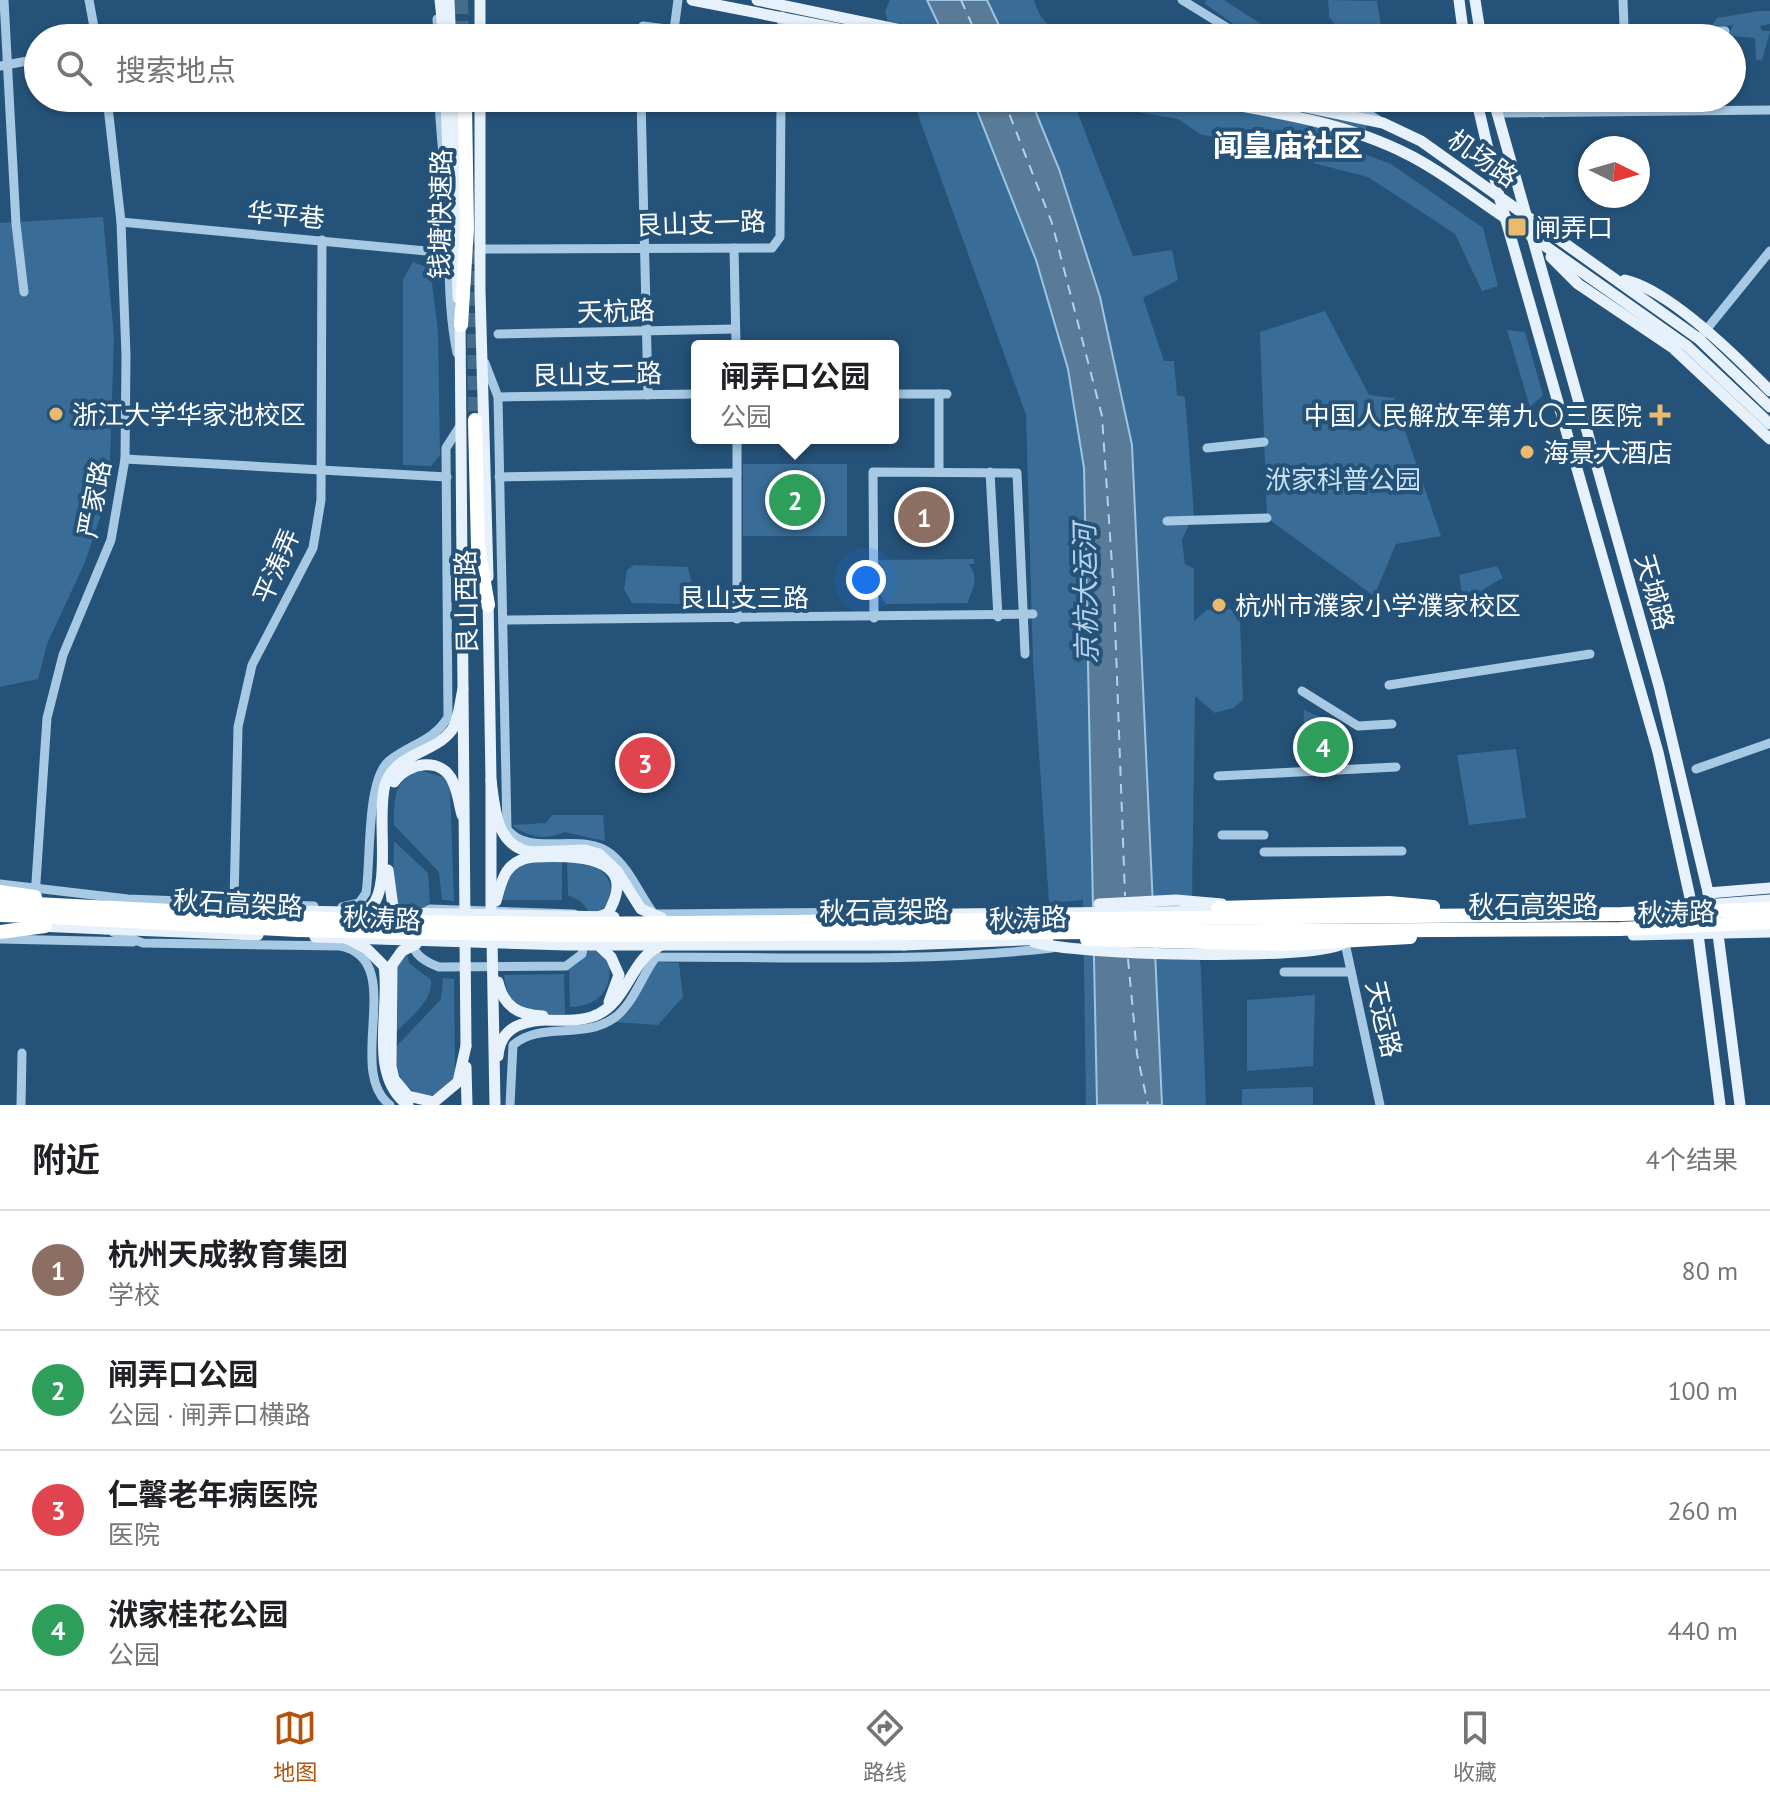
<!DOCTYPE html>
<html lang="zh">
<head>
<meta charset="utf-8">
<style>
  body { margin:0; font-family:"PT Sans","Noto Sans SC",sans-serif; background:#f2f2f2; color:#202124 }
  .compass { position:absolute; left:1578px; top:136px; width:72px; height:72px; border-radius:50%; background:#fff; box-shadow:0 2px 6px #0004; rotate:95deg }
  .you { position:absolute; left:866px; top:580px; width:28px; height:28px; margin:-20px; border:6px solid #fff; border-radius:50%; background:#1a73e8; box-shadow:0 0 0 12px #1a73e833 }
  .badge { display:grid; place-items:center; width:52px; height:52px; border-radius:50%; background:#b45309; color:#fff; font-size:26px; font-weight:700 }
  .pin { position:absolute; translate:-50% -50%; border:4px solid #fff; box-shadow:0 2px 8px #0006 }
  .popup { position:absolute; left:691px; top:340px; width:208px; height:104px; box-sizing:border-box; display:grid; place-content:center; border-radius:8px; background:#fff; filter:drop-shadow(0 2px 6px #0005); font-size:26px; white-space:nowrap; color:#757577 }
  .popup b { font-size:30px; color:#202124 }
  .popup::after { content:''; position:absolute; left:50%; top:100%; margin-left:-16px; border:16px solid transparent; border-top-color:#fff }
  .list { margin:0; padding:0; list-style:none }
  h2 { display:flex; justify-content:space-between; align-items:center; height:104px; margin:0; padding:0 32px; font-size:34px }
  h2 small { font-size:26px; font-weight:400; color:#757577 }
  .list li { display:grid; grid-template-columns:52px 1fr auto; gap:24px; align-items:center; box-sizing:border-box; height:120px; padding:0 32px; border-top:2px solid #e0e0e0 }
  .list b { display:block; font-size:30px; white-space:nowrap }
  .list p { margin:0; font-size:26px; white-space:nowrap; color:#757577 }
  .list em { font-size:26px; font-style:normal; color:#757577 }
  .icon { flex:none; width:44px; height:44px; fill:none; stroke:currentColor; stroke-width:2; stroke-linecap:round; stroke-linejoin:round }
  .map { position:relative; flex:none; width:1770px; height:1105px; overflow:hidden }
  .search { position:absolute; background:#fff; box-shadow:0 2px 6px #0004; left:24px; right:24px; top:24px; height:88px; display:flex; align-items:center; gap:20px; box-sizing:border-box; padding:0 28px; border-radius:44px; color:#757577; font-size:30px }
  .sheet { height:584px; background:#fff }
  nav { display:flex; justify-content:space-around; align-items:center; box-sizing:border-box; height:112px; border-top:2px solid #e0e0e0; background:#fff; font-size:22px; color:#757577 }
  nav a { display:grid; justify-items:center; gap:4px }
  nav .on { color:#b45309 }
  .map>svg:first-child { display:block }
  .green { fill:#396c96 }
  .water { fill:#5a7b97; stroke:#9cc5e4; stroke-width:2 }
  .lines { fill:none; stroke-linecap:round; stroke-linejoin:round }
  .ferry { stroke:#b2d2eb; stroke-width:2; stroke-dasharray:10 8; stroke-linecap:butt }
  .highway-tunnel { stroke:#466c8c; stroke-width:14; stroke-dasharray:14 7; stroke-linecap:butt }
  .minor { stroke:#a7c9e3; stroke-width:9 }
  .major { stroke:#e7f1fc; stroke-width:11 }
  .highway { stroke:#fff; stroke-width:14 }
  .major-bridge { stroke:#e7f1fc; stroke-width:11 }
  .highway-bridge { stroke:#fff; stroke-width:14 }
  .poi-dot { fill:#ecba6c; stroke:#255278; stroke-width:3 }
  .labels { text-anchor:middle; dominant-baseline:central; stroke-width:8; stroke-linejoin:round; paint-order:stroke }
  .street-label { font-size:26px; fill:#fff; stroke:#255278 }
  .poi-label { font-size:26px; fill:#fff; stroke:#255278; text-anchor:start }
  .park-label { font-size:26px; fill:#cae1f3; stroke:#255278 }
  .water-label { font-size:28px; font-style:italic; fill:#b2d2eb; stroke:#255278 }
  .quarter-label { font-size:30px; font-weight:bold; fill:#fff; stroke:#255278 }
</style>
</head>
<body>
<div class="map">
<svg width="1770" height="1105" viewBox="0 0 1770 1105">
  <rect width="100%" height="100%" fill="#255278"/>
  <!-- green -->
  <g class="green">
    <path d="M890,0H1034C1043,31 1062,34 1091,38H892L885,11Z"/>
    <path d="M1207,0H1224L1278,35L1276,38H1242L1246,33L1204,3Z"/>
    <path d="M1328,0L1377,1L1383,38H1364L1360,30L1344,35L1329,17Z"/>
    <path d="M1759,11H1770V24L1759,26L1763,31H1770L1762,61L1756,59L1755,38L1733,36L1732,44V38H1703L1731,30L1733,25L1710,28L1717,18Z"/>
    <path d="M912,98H1365L1376,105L1356,151L1391,164L1483,228L1498,286L1482,291L1455,234L1368,177L1200,134L1178,119L1073,101L1133,256L1172,250L1178,280L1143,298L1164,361H1174L1177,395L1185,397L1194,514L1182,540L1185,564L1194,569V621L1207,610L1231,609L1240,622L1243,700L1233,708L1215,713L1195,696L1192,897L1201,970L1206,1105H1086L1083,900L1049,903L1033,662L1026,415Z"/>
    <path d="M103,217L114,337L109,490L85,562L47,644L38,679L0,687V223Z"/>
    <path d="M413,262L430,268L438,331L440,455L431,466L403,465V279Z"/>
    <path d="M1325,311L1369,395L1394,398L1441,536L1396,544L1374,596L1267,518L1260,332Z"/>
    <path d="M1507,330L1525,332L1543,395L1530,407Z"/>
    <rect x="743" y="464" width="104" height="72"/>
    <path d="M974,559V564H969C980,581 972,588 968,603L886,604L877,590L883,566L877,565L876,560Z"/>
    <path d="M634,565L688,567C690,582 700,592 684,604L632,603L624,589L627,570Z"/>
    <path d="M1497,566L1503,578L1485,588L1465,610L1459,575Z"/>
    <path d="M1304,710L1343,727L1344,766L1302,767Z"/>
    <path d="M1516,749L1526,818L1469,825L1457,755Z"/>
    <path d="M419,770L443,777L450,787L454,901L442,900L439,872L394,825C394,800 393,781 419,770Z"/>
    <path d="M552,815H603L605,841L564,832C546,841 527,837 512,825L546,823Z"/>
    <path d="M394,841L428,873L430,902L423,909H404L396,900L393,890Z"/>
    <path d="M567,857C602,856 632,897 592,915L580,901L568,895Z"/>
    <path d="M535,861H562V900H501C506,878 512,865 535,861Z"/>
    <path d="M591,948L609,961C613,991 598,1006 570,1007L569,969L580,962Z"/>
    <path d="M407,954L409,963L431,980C433,1002 409,1018 395,1033L394,971Z"/>
    <path d="M657,962L679,963L683,997L658,1025L615,1022L629,1011Z"/>
    <path d="M564,974L565,1014C532,1014 508,1014 504,975Z"/>
    <path d="M443,978L454,979L455,1076L451,1087L426,1098C401,1088 396,1073 395,1048L441,999Z"/>
    <path d="M1315,995L1313,1066L1247,1071V1000Z"/>
    <path d="M1313,1087V1105H1242V1089Z"/>
  </g>
  <!-- water -->
  <g class="water">
    <path d="M927,0H987L1005,38H945Z"/>
    <path d="M972,98H1030L1059,169L1100,297L1132,445L1162,1105H1097L1084,468L1068,369L1036,260Z"/>
  </g>
  <g class="lines">
    <!-- ferry -->
    <g class="ferry">
      <path d="M961,0L978,38"/>
      <path d="M1003,98L1052,223L1102,416L1114,595L1125,896"/>
      <path d="M1128,959L1137,1054L1148,1105"/>
    </g>
    <!-- highway-tunnel -->
    <g class="highway-tunnel">
      <path d="M461,0L462,38"/>
      <path d="M473,229L475,420"/>
    </g>
    <!-- minor -->
    <g class="minor">
      <path d="M4,0L16,224L24,292"/>
      <path d="M89,0L96,38"/>
      <path d="M1182,0L1244,38"/>
      <path d="M1623,0L1624,27L1630,32L1725,31"/>
      <path d="M437,19L438,38"/>
      <path d="M642,38L643,26L674,30L678,0"/>
      <path d="M782,38V16"/>
      <path d="M1542,38L1544,35L1630,32"/>
      <path d="M0,66L38,59"/>
      <path d="M439,98C440,136 446,173 447,210C450,259 447,305 457,353"/>
      <path d="M641,98L648,395"/>
      <path d="M1343,98L1380,121"/>
      <path d="M1542,98L1543,113"/>
      <path d="M1496,113L1770,110"/>
      <path d="M121,222L447,253"/>
      <path d="M734,248L736,346"/>
      <path d="M480,249L772,248L780,237L781,98"/>
      <path d="M498,334L735,329"/>
      <path d="M1702,335L1770,251"/>
      <path d="M485,363L498,397L507,829C529,859 582,830 611,854C630,869 640,896 654,914"/>
      <path d="M893,394H947"/>
      <path d="M939,394V472"/>
      <path d="M498,397L697,394"/>
      <path d="M737,438V619"/>
      <path d="M1207,448L1264,442"/>
      <path d="M125,459L447,477"/>
      <path d="M990,472L998,617"/>
      <path d="M499,477L737,473"/>
      <path d="M1167,521L1267,518"/>
      <path d="M874,618L873,472L1017,473L1025,654"/>
      <path d="M504,620L1033,614"/>
      <path d="M1389,685L1590,654"/>
      <path d="M1302,691L1358,726L1392,724"/>
      <path d="M1696,769L1770,743"/>
      <path d="M1218,776L1396,767"/>
      <path d="M1222,835H1264"/>
      <path d="M1264,852L1402,851"/>
      <path d="M0,884L128,899L314,906"/>
      <path d="M35,897L47,718L63,655L111,540L125,459L126,355L121,222L107,98"/>
      <path d="M234,902L238,727L252,665L313,548L321,500L322,240"/>
      <path d="M342,907L359,903L366,893C371,862 366,780 389,761C410,744 434,741 448,717L446,448L460,426"/>
      <path d="M430,909L574,914L583,919L586,936L582,954L566,966L439,967C410,956 410,946 416,918Z"/>
      <path d="M656,914L881,912"/>
      <path d="M113,932L143,943L341,946L348,934"/>
      <path d="M0,939L133,942"/>
      <path d="M1345,943L1380,1105"/>
      <path d="M341,946C408,960 344,1071 390,1105"/>
      <path d="M652,954L656,957C788,957 921,963 1052,948"/>
      <path d="M1284,972H1351"/>
      <path d="M21,1105L22,1053"/>
      <path d="M510,1105L513,1045C541,1021 583,1040 614,1018C633,1005 642,975 656,957V945"/>
    </g>
    <!-- major -->
    <g class="major">
      <path d="M440,0L444,38"/>
      <path d="M449,0L450,23"/>
      <path d="M480,0V38"/>
      <path d="M692,0L885,38"/>
      <path d="M757,0L939,38"/>
      <path d="M1459,0L1464,38"/>
      <path d="M1475,0L1481,38"/>
      <path d="M446,98L448,161"/>
      <path d="M454,98L458,298"/>
      <path d="M480,98V291L488,577"/>
      <path d="M1195,98C1266,111 1343,121 1409,155C1443,172 1475,198 1507,219"/>
      <path d="M1262,98L1383,123L1421,141L1699,339L1770,407"/>
      <path d="M1476,98L1499,196L1658,752L1698,934L1720,1105"/>
      <path d="M1493,98L1659,686L1718,934L1740,1105"/>
      <path d="M1531,236L1687,346L1770,424"/>
      <path d="M1551,257L1578,284L1673,348L1770,439"/>
      <path d="M1625,280C1669,290 1738,358 1770,391"/>
      <path d="M488,598L491,780C495,810 496,846 531,852"/>
      <path d="M394,782C408,762 442,756 453,782C458,792 459,805 462,815"/>
      <path d="M532,857C567,856 643,852 608,913L598,917"/>
      <path d="M388,870L393,907L405,912"/>
      <path d="M1708,893L1770,888"/>
      <path d="M1099,904L1176,900L1222,904"/>
      <path d="M1691,906L1770,900"/>
      <path d="M356,911L371,907C392,886 376,816 385,785C395,753 433,754 451,731C459,722 460,701 463,689L460,319"/>
      <path d="M875,915L1226,911"/>
      <path d="M37,926L106,929"/>
      <path d="M1633,935L1770,932"/>
      <path d="M346,938L367,949L384,966C391,1009 367,1075 408,1105"/>
      <path d="M1034,942C1072,955 1308,961 1342,944"/>
      <path d="M598,945L611,957L619,975L609,1002"/>
      <path d="M904,945L1048,939"/>
      <path d="M498,1056C500,1030 518,1022 543,1020"/>
      <path d="M466,1067L467,1105"/>
      <path d="M434,1102L458,1082L466,1046"/>
    </g>
    <!-- highway -->
    <g class="highway">
      <path d="M461,325L467,228L465,104"/>
      <path d="M475,420L478,548L488,605"/>
      <path d="M0,892L35,897"/>
      <path d="M0,902L35,904"/>
      <path d="M0,915L32,916"/>
      <path d="M0,932L45,926"/>
    </g>
    <!-- major-bridge -->
    <g class="major-bridge">
      <path d="M463,689L465,921"/>
      <path d="M491,780V920"/>
      <path d="M531,852L585,850L599,854L617,871L641,909L662,918"/>
      <path d="M496,901C502,878 506,861 532,857"/>
      <path d="M295,911L614,917"/>
      <path d="M106,929L258,935"/>
      <path d="M315,937L567,945H904"/>
      <path d="M465,938L466,1046"/>
      <path d="M492,938L495,1105"/>
      <path d="M416,944L402,951L392,965L391,1066L394,1079L408,1096L434,1102"/>
      <path d="M498,982C504,1007 518,1015 543,1016"/>
      <path d="M543,1020C559,1020 579,1022 594,1016C629,1003 630,956 664,944"/>
    </g>
    <!-- highway-bridge -->
    <g class="highway-bridge">
      <path d="M35,904L385,922L570,924L1622,914L1770,909"/>
      <path d="M1218,908L1389,903L1433,907"/>
      <path d="M32,916L298,930L570,935L1620,929L1770,922"/>
      <path d="M1087,939L1284,944L1410,937"/>
    </g>
  </g>
  <!-- markers -->
  <g class="poi-dot">
    <rect x="1507" y="217" width="20" height="20" rx="4"/>
    <circle cx="56" cy="414" r="8"/>
    <path d="M1656 403h8v8h8v8h-8v8h-8v-8h-8v-8h8z"/>
    <circle cx="1527" cy="452" r="8"/>
    <circle cx="1219" cy="605" r="8"/>
  </g>
  <g class="labels">
    <!-- street labels -->
    <g class="street-label">
      <text transform="translate(1483 158) rotate(35)">机场路</text>
      <text transform="translate(440 214) rotate(-89)">钱塘快速路</text>
      <text transform="translate(286 215) rotate(5)">华平巷</text>
      <text transform="translate(701 223) rotate(-2)">艮山支一路</text>
      <text transform="translate(616 311) rotate(-2)">天杭路</text>
      <text transform="translate(597 374) rotate(-1)">艮山支二路</text>
      <text transform="translate(94 499) rotate(-79)">严家路</text>
      <text transform="translate(276 566) rotate(-67)">平涛弄</text>
      <text transform="translate(1655 592) rotate(74)">天城路</text>
      <text x="744" y="597">艮山支三路</text>
      <text transform="translate(466 602) rotate(-91)">艮山西路</text>
      <text transform="translate(238 903) rotate(3)">秋石高架路</text>
      <text x="1533" y="904">秋石高架路</text>
      <text transform="translate(884 910) rotate(-1)">秋石高架路</text>
      <text transform="translate(1676 912) rotate(-1)">秋涛路</text>
      <text transform="translate(382 918) rotate(3)">秋涛路</text>
      <text transform="translate(1028 918) rotate(-2)">秋涛路</text>
      <text transform="translate(1384 1019) rotate(77)">天运路</text>
    </g>
    <!-- poi labels -->
    <g class="poi-label">
      <text x="1535" y="227">闸弄口</text>
      <text x="72" y="414">浙江大学华家池校区</text>
      <text x="1642" y="415" text-anchor="end">中国人民解放军第九〇三医院</text>
      <text x="1543" y="452">海景大酒店</text>
      <text x="1235" y="605">杭州市濮家小学濮家校区</text>
    </g>
    <!-- park labels -->
    <g class="park-label">
      <text x="1343" y="479">洑家科普公园</text>
    </g>
    <!-- water labels -->
    <g class="water-label">
      <text transform="translate(1085 594) rotate(-91)">京杭大运河</text>
    </g>
    <!-- quarter labels -->
    <g class="quarter-label">
      <text x="1288" y="144">闻皇庙社区</text>
    </g>
  </g>
</svg>
<svg class="compass" viewBox="-18 -18 36 36"><path d="M0-13l5 13h-10z" fill="#e53935"/><path d="M0 13l5-13h-10z" fill="#757577"/></svg>
<div class="you"></div>
<div class="pin badge" style="left:924px;top:517px;background:#8d6e63">1</div>
<div class="pin badge" style="left:795px;top:500px;background:#2e9e5b">2</div>
<div class="popup"><b>闸弄口公园</b>公园</div>
<div class="pin badge" style="left:645px;top:763px;background:#e0444e">3</div>
<div class="pin badge" style="left:1323px;top:747px;background:#2e9e5b">4</div>
<div class="search"><svg class="icon" aria-label="search" viewBox="0 0 24 24"><circle cx="10" cy="10" r="6"/><path d="M15 15l6 6"/></svg>搜索地点</div>
</div>
<section class="sheet">
<h2>附近<small>4个结果</small></h2>
<ul class="list">
<li><span class="badge" style="background:#8d6e63">1</span><div><b>杭州天成教育集团</b><p>学校</p></div><em>80 m</em></li>
<li><span class="badge" style="background:#2e9e5b">2</span><div><b>闸弄口公园</b><p>公园 · 闸弄口横路</p></div><em>100 m</em></li>
<li><span class="badge" style="background:#e0444e">3</span><div><b>仁馨老年病医院</b><p>医院</p></div><em>260 m</em></li>
<li><span class="badge" style="background:#2e9e5b">4</span><div><b>洑家桂花公园</b><p>公园</p></div><em>440 m</em></li>
</ul>
</section>
<nav>
<a class="on"><svg class="icon" aria-label="map" viewBox="0 0 24 24"><path d="M3 6l6-2 6 2 6-2v14l-6 2-6-2-6 2zM9 4v14M15 6v14"/></svg>地图</a>
<a><svg class="icon" aria-label="directions" viewBox="0 0 24 24"><path d="M12 3l9 9-9 9-9-9zM9 14v-3h6M13 9l2 2-2 2"/></svg>路线</a>
<a><svg class="icon" aria-label="saved" viewBox="0 0 24 24"><path d="M7 4h10v16l-5-4-5 4z"/></svg>收藏</a>
</nav>
</body>
</html>
